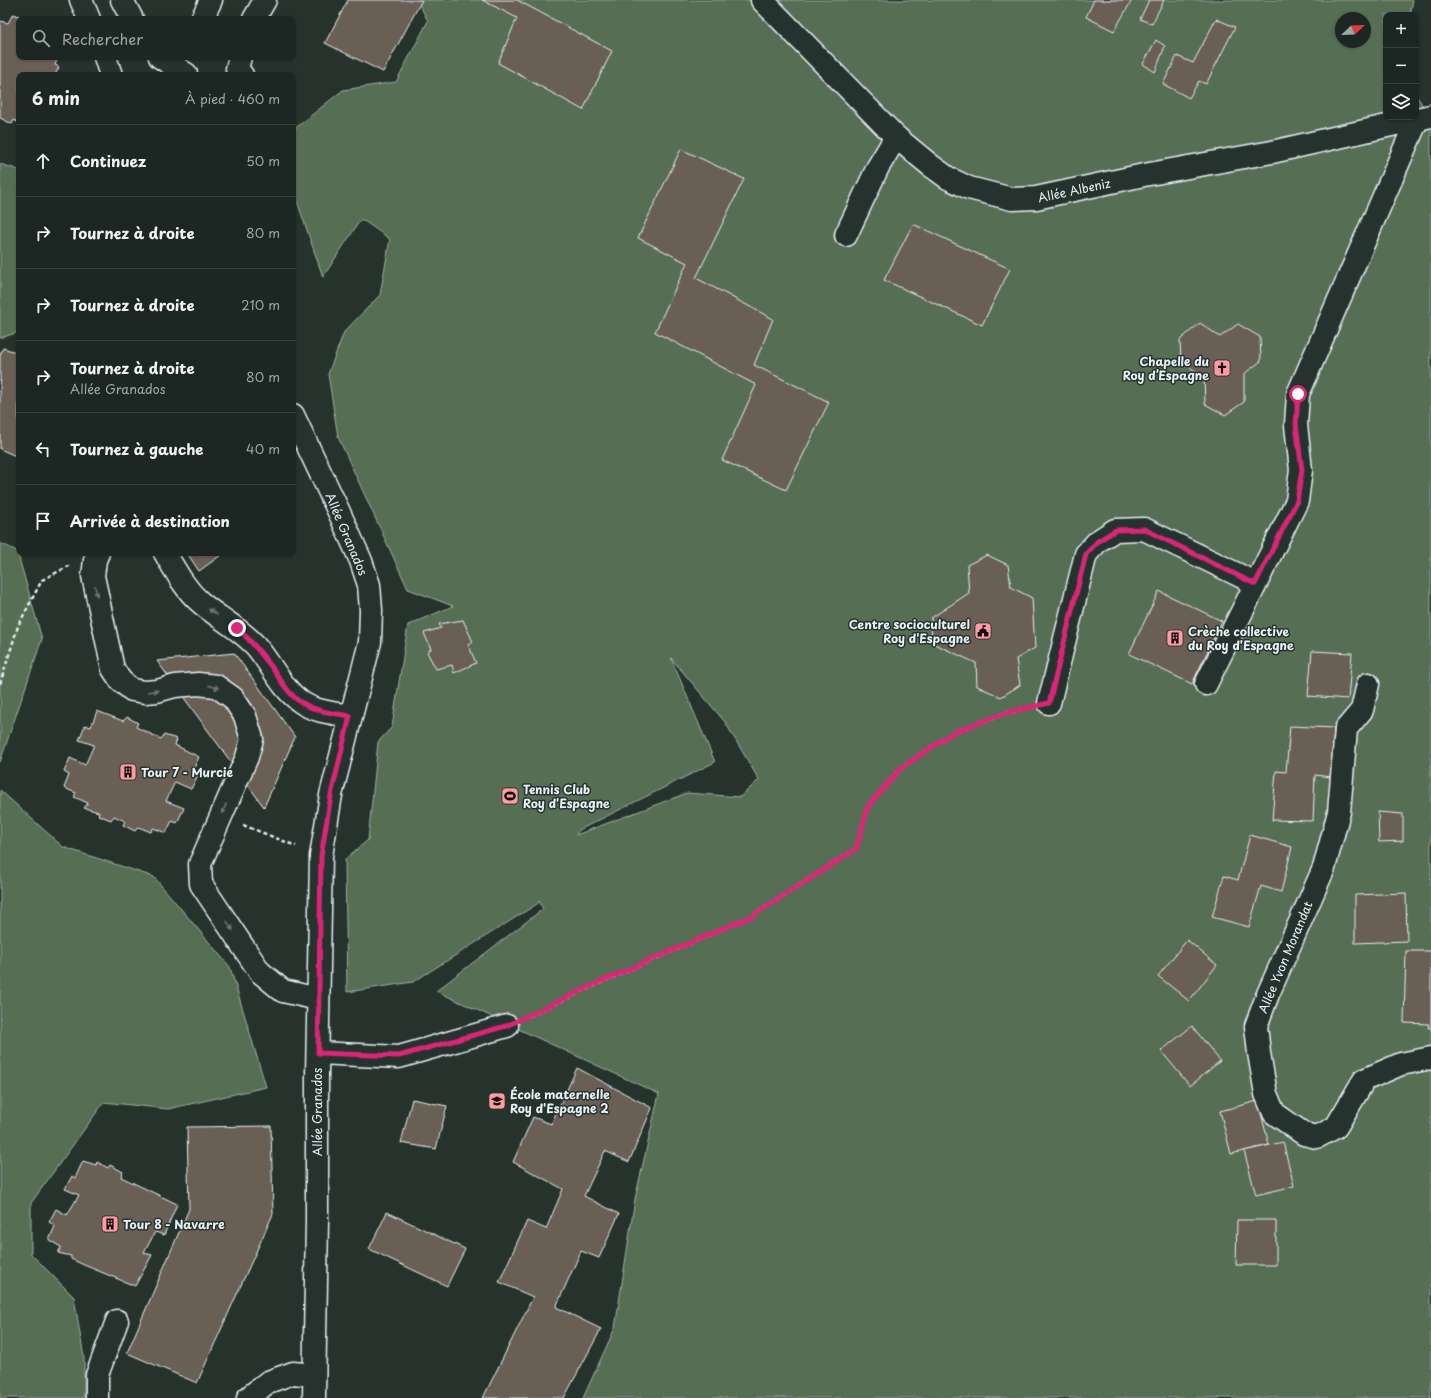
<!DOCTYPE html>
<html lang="fr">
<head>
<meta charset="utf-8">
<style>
  body { margin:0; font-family:"Playpen Sans",sans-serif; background:#29322f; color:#f1f3f6 }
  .controls { position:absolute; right:12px; top:12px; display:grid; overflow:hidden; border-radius:8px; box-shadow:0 1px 3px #0004 }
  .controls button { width:36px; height:36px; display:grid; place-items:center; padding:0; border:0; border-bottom:1px solid #3a4340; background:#1c2622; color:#f1f3f6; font:20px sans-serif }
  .compass { position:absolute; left:1335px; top:12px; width:36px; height:36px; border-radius:50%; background:#1c2622; box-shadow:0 1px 3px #0004; rotate:67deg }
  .stop { position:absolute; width:12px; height:12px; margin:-9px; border:3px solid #db2777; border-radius:50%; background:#fff }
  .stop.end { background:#db2777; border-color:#fff; box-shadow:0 1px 4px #0008 }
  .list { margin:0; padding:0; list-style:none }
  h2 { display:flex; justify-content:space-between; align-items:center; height:52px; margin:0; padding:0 16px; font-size:17px }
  h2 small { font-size:13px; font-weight:400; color:#a0a5a5 }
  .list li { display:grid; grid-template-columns:26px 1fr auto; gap:12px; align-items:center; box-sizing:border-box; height:72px; padding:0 16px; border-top:1px solid #3a4340 }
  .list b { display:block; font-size:15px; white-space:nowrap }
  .list p { margin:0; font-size:13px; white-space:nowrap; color:#a0a5a5 }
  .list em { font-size:13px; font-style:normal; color:#a0a5a5 }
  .icon { flex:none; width:22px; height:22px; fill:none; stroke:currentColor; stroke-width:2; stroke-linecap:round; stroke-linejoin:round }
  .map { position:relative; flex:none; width:1431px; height:1398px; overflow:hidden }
  .search { position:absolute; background:#1c2622; box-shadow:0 1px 3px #0004; left:16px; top:16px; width:280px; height:44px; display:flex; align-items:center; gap:10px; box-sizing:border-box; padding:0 14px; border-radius:8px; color:#a0a5a5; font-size:15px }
  .panel { position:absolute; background:#1c2622; box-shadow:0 1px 3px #0004; left:16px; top:72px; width:280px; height:484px; border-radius:8px }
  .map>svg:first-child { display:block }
  .green { fill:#566e53; stroke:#9fb0a6; fill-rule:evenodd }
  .building { fill:#6a5f54; stroke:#e8f1f8 }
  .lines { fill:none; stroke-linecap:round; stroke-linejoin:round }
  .minor-casing { stroke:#e8f1f8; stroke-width:25 }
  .path { stroke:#e8f1f8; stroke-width:2.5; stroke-dasharray:4 3; stroke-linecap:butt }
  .minor { stroke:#26332d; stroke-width:22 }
  .oneway { fill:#6a7674 }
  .route { stroke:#db2777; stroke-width:5 }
  .labels { text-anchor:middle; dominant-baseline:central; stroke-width:3; stroke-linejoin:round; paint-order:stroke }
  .street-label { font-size:12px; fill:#e8f1f8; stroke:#26332d }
  .poi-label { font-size:12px; font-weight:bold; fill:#e8f1f8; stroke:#26332d; text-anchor:start }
</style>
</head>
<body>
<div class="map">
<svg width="1431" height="1398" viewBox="0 0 1431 1398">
  <rect width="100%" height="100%" fill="#26332d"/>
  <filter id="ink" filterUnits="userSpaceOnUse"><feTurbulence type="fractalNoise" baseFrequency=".025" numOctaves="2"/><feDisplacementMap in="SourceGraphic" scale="8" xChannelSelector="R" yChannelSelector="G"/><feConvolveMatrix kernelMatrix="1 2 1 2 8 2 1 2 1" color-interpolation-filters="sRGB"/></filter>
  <g filter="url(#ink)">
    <!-- green -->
    <g class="green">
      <path d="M417,0H1413L1410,15H1386V117H1416V95L1431,118V1398H583L615,1328L635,1199L659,1094L436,991L543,909L539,901L537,904L413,982L347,992L345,859L368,840L378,742L392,727L408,625L453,606L408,589L338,437L328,374L344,332L380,295L390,239L361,219L323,277L296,198L293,130L343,90L396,82L428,21ZM1341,18H1365V42H1341ZM671,658L725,722L759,780L740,797L687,793L576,835L579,830L715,762Z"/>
      <path d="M0,164L19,170V332L0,338Z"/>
      <path d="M0,543L17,551L42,639L0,762Z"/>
      <path d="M0,790L63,847L154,877L230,967L266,1087L168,1109L104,1102L31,1203V1254L74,1297L84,1358V1398H0Z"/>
    </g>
    <!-- building -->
    <g class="building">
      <path d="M348,0H422L383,72L325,43Z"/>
      <path d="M482,0H517L612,51L583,110L498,63L517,18Z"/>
      <path d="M1094,0H1132L1114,31L1086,17Z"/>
      <path d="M1149,0H1164L1152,24L1140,19Z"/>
      <path d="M13,14L27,19H19V57H58L55,65L59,67L55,75H19V123L14,120L12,124L0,118V21L8,23Z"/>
      <path d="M1216,19L1235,27L1206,84L1199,81L1189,98L1163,84L1177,56L1193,63Z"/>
      <path d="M1156,40L1165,46L1155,72L1143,64Z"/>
      <path d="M681,149L744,179L696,278L773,319L754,365L829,402L786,490L722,460L756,385L655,332L687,263L638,238Z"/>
      <path d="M913,224L1010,269L982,325L884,280Z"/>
      <path d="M1200,323L1220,337L1238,324L1260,337L1261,361L1244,374V402L1225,415L1205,404L1204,376L1181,362L1180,340Z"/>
      <path d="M3,348L19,353L18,457L0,449V385L1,381H0V355Z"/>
      <path d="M187,553H224L199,571Z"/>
      <path d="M987,555L1008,565L1011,587L1032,598L1035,648L1016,659L1020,685L1001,697L977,686L976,663L932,643L931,618L969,593L967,565Z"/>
      <path d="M1159,591L1222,621L1192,684L1129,654Z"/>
      <path d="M463,620L473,642L468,644L476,663L454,673L452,665L436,669L427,652L431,649L424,633L441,628L439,624Z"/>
      <path d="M1312,651L1352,653L1348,699L1308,696Z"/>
      <path d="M234,653L295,737L264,807L157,661Z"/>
      <path d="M97,711L123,721L127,717L138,723L136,727L161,739L164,735L177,739L175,745L199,757L192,772L198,775L191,789L175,782L166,801L184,808L177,823L172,821L166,833L153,828L151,832L138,827L135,831L123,825L125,821L114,816L111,820L98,815L99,812L84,808L88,803L74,797L76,793L64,788L69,775L64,772L70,758L85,765L94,745L79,740L85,725L91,727Z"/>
      <path d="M1290,726L1334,728L1331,777L1315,775L1313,821L1272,820L1276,771L1286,772Z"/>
      <path d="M1378,812L1403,814V841L1379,842Z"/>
      <path d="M1250,835L1292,847L1281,892L1261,886L1249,927L1212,917L1224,876L1238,880Z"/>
      <path d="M1406,893L1407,941L1355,943V895Z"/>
      <path d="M1187,940L1217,965L1189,1001L1158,976Z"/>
      <path d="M1406,951H1431V1028H1428L1429,1024L1404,1023Z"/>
      <path d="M1192,1026L1220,1061L1190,1086L1161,1051Z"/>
      <path d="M577,1068L652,1108L629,1162L605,1151L584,1196L619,1214L599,1258L581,1251L556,1307L601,1329L564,1398H483L533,1297L499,1282L527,1221L546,1229L563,1189L513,1162L533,1117L551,1124Z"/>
      <path d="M412,1099L447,1106L436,1149L401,1143Z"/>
      <path d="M1258,1101L1269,1145L1231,1154L1220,1111Z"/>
      <path d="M271,1126L273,1214L197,1383L127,1353L189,1209L187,1127Z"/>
      <path d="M1283,1142L1294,1186L1256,1195L1244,1151Z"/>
      <path d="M83,1161L96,1165L97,1162L108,1168L110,1165L123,1172L121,1177L177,1204L164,1235L155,1232L144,1253L152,1255L135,1286L84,1265L71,1259V1256L58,1253L61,1247L49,1240L55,1226L49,1222L56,1209L67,1215L79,1195L65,1189L72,1176L75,1178Z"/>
      <path d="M387,1212L465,1249L447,1286L369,1249Z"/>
      <path d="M1237,1220H1276V1265H1236Z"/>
    </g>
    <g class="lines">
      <!-- minor casing -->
      <g class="minor-casing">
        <g id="minor">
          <path d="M81,0L89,19"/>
          <path d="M122,0L132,19"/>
          <path d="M762,0L896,137L930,165L948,178L969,188L1012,199L1036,198L1144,175L1272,152L1431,116"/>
          <path d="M202,19L211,0"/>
          <path d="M254,19L265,0"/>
          <path d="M105,57L111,75"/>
          <path d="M160,57L186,74"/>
          <path d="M240,57L237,69L242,75"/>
          <path d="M846,235L878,167L896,137"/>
          <path d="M293,415L339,512L361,561L369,585L371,610L370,642L331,795L321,856L317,1077V1221L314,1398"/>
          <path d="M98,553L95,560L93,576L113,669L121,681L132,690L145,692L157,691L175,686L198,684L216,686L233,698L245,716L252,739L247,757L200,864L201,884L260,972L283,991L318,999"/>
          <path d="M165,553C175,570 185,589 200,602C218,618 237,626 255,645C271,663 281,688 301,702C315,712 334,713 350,716"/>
          <path d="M1206,684L1297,501L1301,470L1296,425L1298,394L1417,120"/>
          <path d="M1368,684L1362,710L1346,729L1339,812L1324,868L1268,994L1256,1026L1259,1053L1266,1094L1274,1113L1304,1134L1317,1137L1336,1127L1364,1080L1401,1064L1431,1058"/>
          <path d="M1049,703L1086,554L1098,541L1115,530L1144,529L1255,583"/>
          <path d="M318,1053L399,1057L507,1026"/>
          <path d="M97,1398V1375L117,1321"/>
          <path d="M248,1398L268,1382L293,1373L314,1375"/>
        </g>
      </g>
      <!-- path -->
      <g class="path">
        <path d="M0,684L18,626L42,580L69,566"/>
        <path d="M243,825L296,846"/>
        <path d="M529,1016L600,983L752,916L856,849L868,806L901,768L954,732L1006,713L1026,709"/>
      </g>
      <!-- minor -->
      <use href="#minor" class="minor"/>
    </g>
    <!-- one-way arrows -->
    <defs><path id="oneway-solid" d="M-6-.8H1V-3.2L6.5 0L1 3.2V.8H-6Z"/></defs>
    <g class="oneway">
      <use href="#oneway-solid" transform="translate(96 591) rotate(78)"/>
      <use href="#oneway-solid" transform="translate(213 612) rotate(-145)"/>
      <use href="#oneway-solid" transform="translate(214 687) rotate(17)"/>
      <use href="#oneway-solid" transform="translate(153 691) rotate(-9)"/>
      <use href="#oneway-solid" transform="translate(224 809) rotate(113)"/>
      <use href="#oneway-solid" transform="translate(230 926) rotate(57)"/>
    </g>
  </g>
  <g class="lines" filter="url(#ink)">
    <!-- route -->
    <path class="route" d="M237,628C250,639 260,652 270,665C280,678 288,695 302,703C317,712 334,713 350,716L331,795L321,856L318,1053L399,1056L506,1026L600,982L752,916L856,849L868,806L901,768L954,732L1006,713L1049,703L1086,554L1098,541L1116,530L1144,529L1255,584L1297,501L1302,470L1296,425L1298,394"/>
  </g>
  <!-- icons -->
  <defs>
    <g id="church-square" transform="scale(0.9)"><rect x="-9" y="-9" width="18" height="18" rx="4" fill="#ff9aa2" stroke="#26332d"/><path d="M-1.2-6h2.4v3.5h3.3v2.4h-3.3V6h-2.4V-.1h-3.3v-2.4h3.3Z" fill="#111"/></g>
    <g id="civic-square" transform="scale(0.9)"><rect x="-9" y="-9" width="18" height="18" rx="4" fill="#ff9aa2" stroke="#26332d"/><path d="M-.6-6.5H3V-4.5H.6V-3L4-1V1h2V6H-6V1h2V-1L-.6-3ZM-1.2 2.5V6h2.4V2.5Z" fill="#111"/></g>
    <g id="building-square" transform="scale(0.9)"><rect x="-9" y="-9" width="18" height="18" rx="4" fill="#ff9aa2" stroke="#26332d"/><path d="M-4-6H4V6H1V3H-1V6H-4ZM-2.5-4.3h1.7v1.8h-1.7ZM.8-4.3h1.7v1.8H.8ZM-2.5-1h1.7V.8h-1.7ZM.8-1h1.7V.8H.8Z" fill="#111"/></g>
    <g id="stadium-square" transform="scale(0.9)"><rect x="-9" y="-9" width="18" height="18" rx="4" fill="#ff9aa2" stroke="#26332d"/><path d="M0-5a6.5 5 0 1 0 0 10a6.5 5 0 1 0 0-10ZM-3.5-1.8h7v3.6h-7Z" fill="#111"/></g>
    <g id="school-square" transform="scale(0.9)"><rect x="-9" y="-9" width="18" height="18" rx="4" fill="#ff9aa2" stroke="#26332d"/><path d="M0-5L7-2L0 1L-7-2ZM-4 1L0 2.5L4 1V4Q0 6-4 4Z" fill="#111"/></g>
  </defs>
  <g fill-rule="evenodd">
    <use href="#church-square" x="1222" y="368"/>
    <use href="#civic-square" x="983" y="631"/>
    <use href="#building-square" x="1175" y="638"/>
    <use href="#building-square" x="128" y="772"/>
    <use href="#stadium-square" x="510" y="796"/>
    <use href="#school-square" x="497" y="1101"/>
    <use href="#building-square" x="110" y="1224"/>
  </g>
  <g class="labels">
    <!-- street labels -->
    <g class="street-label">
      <text transform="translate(1074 190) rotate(-12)">Allée Albeniz</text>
      <text transform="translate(347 534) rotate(67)">Allée Granados</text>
      <text transform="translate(1285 957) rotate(-67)">Allée Yvon Morandat</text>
      <text transform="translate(317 1112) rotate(-90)">Allée Granados</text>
    </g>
    <!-- poi labels -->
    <g class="poi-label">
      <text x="1209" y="361" text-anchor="end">Chapelle du<tspan x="1209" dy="14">Roy d’Espagne</tspan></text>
      <text x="970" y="624" text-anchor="end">Centre socioculturel<tspan x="970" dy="14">Roy d'Espagne</tspan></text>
      <text x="1188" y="631">Crèche collective<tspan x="1188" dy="14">du Roy d'Espagne</tspan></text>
      <text x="141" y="772">Tour 7 - Murcie</text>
      <text x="523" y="789">Tennis Club<tspan x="523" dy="14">Roy d'Espagne</tspan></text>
      <text x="510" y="1094">École maternelle<tspan x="510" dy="14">Roy d'Espagne 2</tspan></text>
      <text x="123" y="1224">Tour 8 - Navarre</text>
    </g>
  </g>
</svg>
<div class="controls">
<button>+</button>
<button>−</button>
<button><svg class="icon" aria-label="layers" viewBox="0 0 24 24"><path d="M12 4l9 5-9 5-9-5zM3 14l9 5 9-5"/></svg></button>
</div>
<svg class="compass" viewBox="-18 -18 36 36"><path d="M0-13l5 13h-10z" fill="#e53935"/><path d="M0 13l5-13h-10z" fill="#a0a5a5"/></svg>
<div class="stop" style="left:1298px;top:394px"></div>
<div class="stop end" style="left:237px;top:628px"></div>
<div class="search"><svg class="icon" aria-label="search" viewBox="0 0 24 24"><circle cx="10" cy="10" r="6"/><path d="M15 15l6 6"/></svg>Rechercher</div>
<section class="panel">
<h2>6 min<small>À pied · 460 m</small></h2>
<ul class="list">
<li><svg class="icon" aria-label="ahead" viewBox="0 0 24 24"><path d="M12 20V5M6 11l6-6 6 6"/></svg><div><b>Continuez</b></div><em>50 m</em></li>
<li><svg class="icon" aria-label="right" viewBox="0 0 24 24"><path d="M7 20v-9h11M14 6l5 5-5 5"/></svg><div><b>Tournez à droite</b></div><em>80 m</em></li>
<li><svg class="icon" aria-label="right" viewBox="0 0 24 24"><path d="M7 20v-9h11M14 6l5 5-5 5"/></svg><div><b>Tournez à droite</b></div><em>210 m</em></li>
<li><svg class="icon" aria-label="right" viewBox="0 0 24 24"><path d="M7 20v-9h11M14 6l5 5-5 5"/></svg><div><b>Tournez à droite</b><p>Allée Granados</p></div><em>80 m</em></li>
<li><svg class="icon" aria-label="left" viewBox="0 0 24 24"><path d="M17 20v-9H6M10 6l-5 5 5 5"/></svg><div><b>Tournez à gauche</b></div><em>40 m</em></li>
<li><svg class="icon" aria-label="arrive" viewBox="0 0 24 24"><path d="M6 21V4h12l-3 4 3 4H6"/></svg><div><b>Arrivée à destination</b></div></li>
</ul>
</section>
</div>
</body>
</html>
